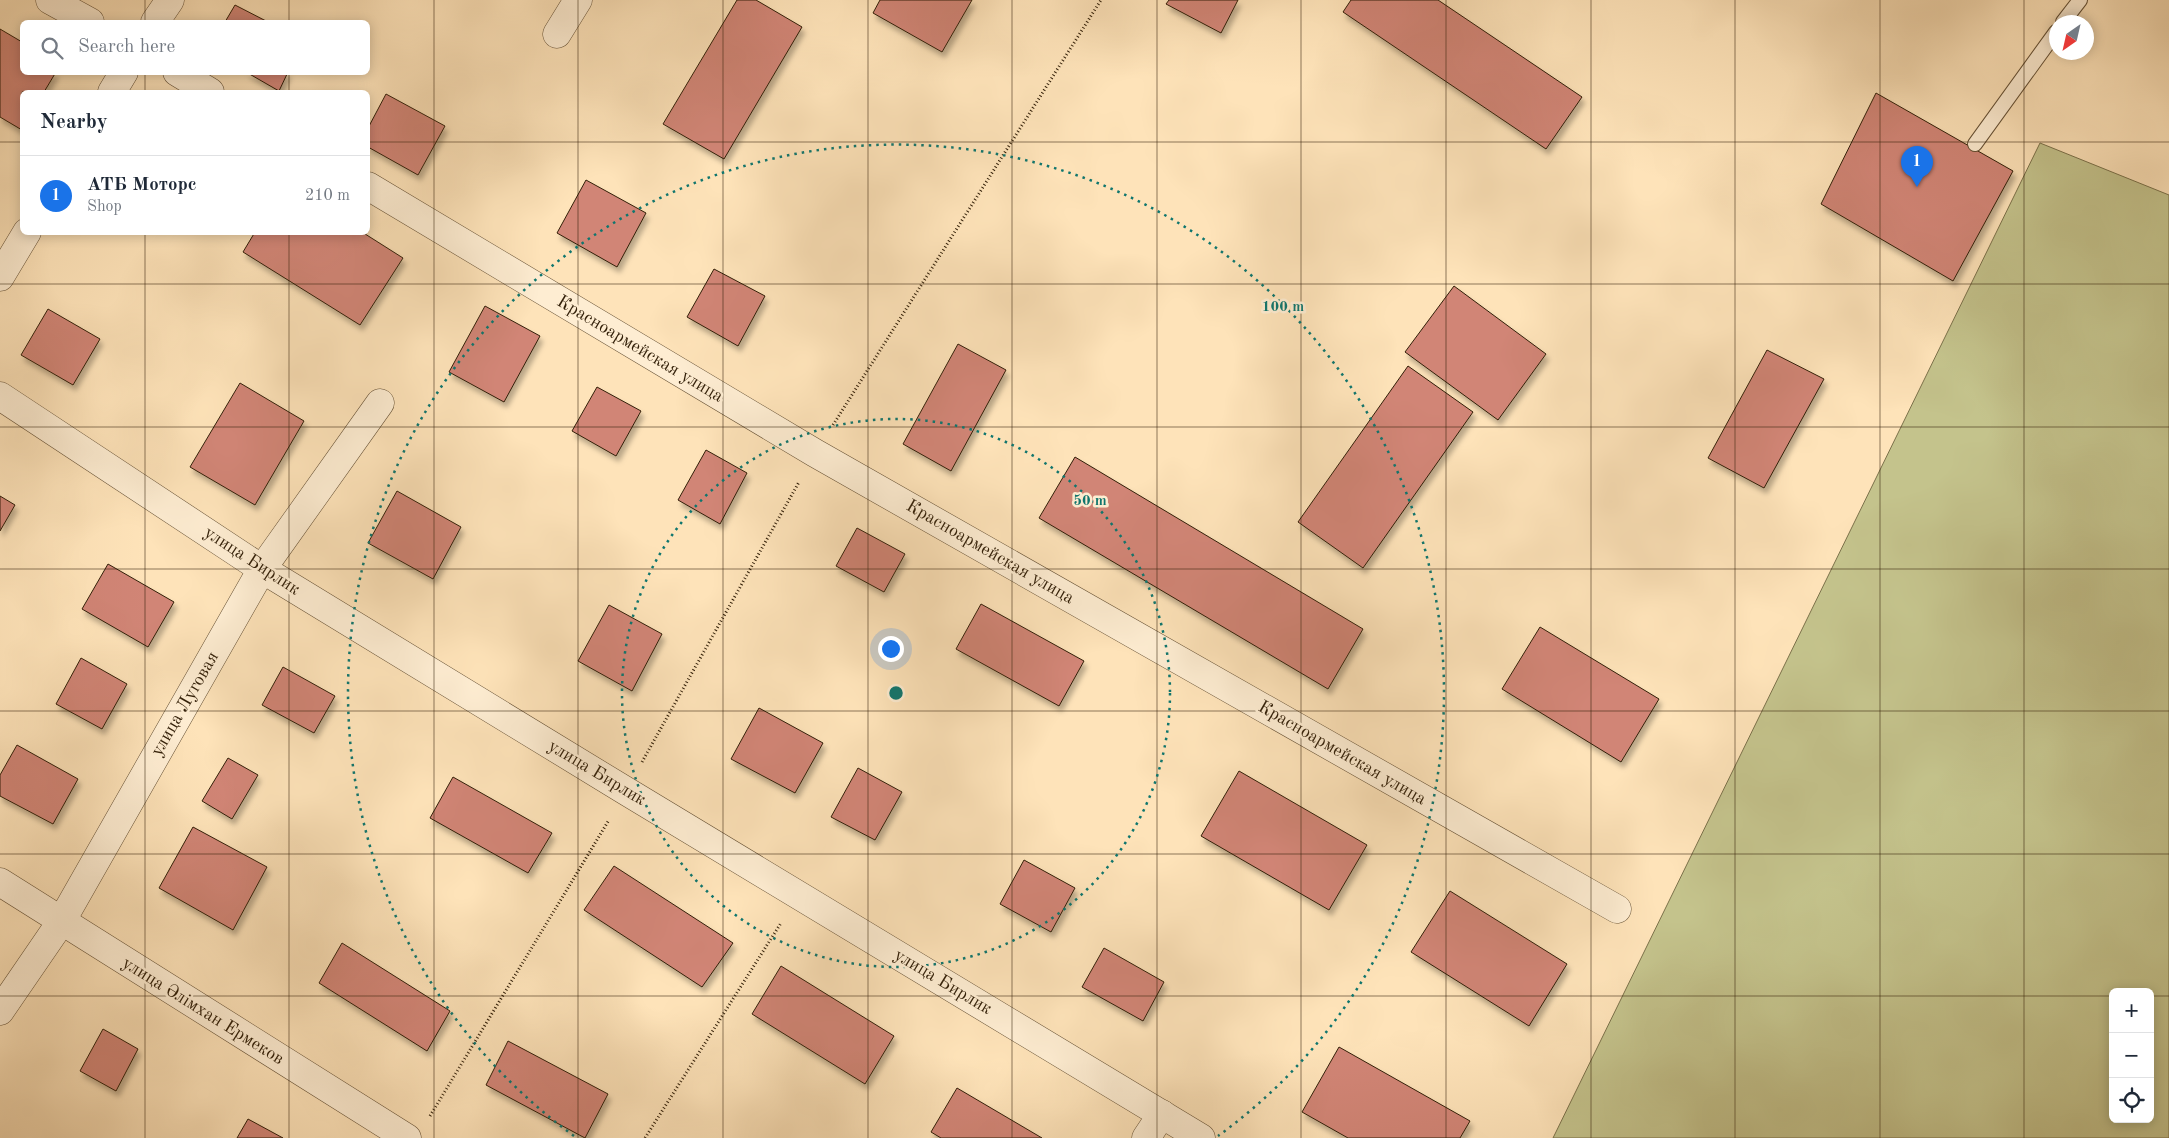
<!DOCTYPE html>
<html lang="en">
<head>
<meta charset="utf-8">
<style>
  body { margin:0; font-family:"Old Standard TT",serif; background:#f6f6f7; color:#1f2937 }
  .controls { position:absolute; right:15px; bottom:15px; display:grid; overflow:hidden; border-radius:8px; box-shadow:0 2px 12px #0003 }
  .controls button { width:45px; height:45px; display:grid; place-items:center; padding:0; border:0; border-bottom:1px solid #e0e1e3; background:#fff; color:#1f2937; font:25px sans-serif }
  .compass { position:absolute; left:2049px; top:15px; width:45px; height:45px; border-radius:50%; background:#fff; box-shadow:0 2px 12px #0003; rotate:214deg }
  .you { position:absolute; left:890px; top:648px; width:18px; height:18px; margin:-12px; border:4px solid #fff; border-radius:50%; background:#1a73e8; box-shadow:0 0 0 8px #1a73e833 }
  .badge { display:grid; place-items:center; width:32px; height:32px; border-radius:50%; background:#1a73e8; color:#fff; font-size:16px; font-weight:700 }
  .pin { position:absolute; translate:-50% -41px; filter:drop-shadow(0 1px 2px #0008) }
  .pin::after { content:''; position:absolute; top:26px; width:18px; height:15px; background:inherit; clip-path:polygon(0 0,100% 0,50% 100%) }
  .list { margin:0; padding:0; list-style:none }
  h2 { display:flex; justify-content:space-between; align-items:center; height:65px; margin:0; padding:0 20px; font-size:21px }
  h2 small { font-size:16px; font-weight:400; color:#747a83 }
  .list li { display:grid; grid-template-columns:32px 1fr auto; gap:15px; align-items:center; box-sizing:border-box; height:80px; padding:0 20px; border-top:1px solid #e0e1e3 }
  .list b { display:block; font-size:19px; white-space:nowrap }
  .list p { margin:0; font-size:16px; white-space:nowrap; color:#747a83 }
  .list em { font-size:16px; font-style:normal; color:#747a83 }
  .icon { flex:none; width:28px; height:28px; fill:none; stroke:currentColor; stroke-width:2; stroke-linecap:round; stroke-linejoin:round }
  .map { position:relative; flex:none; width:2169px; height:1138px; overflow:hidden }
  .search { position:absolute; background:#fff; box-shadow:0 2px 12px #0003; left:20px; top:20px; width:350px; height:55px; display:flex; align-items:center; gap:12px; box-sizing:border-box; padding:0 18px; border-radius:8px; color:#747a83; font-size:19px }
  .panel { position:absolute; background:#fff; box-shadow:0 2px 12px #0003; left:20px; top:90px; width:350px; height:145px; border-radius:8px }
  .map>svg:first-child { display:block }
  .green { fill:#c4c38c; stroke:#7b714a; fill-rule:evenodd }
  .building { fill:#d18576; stroke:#321f08; filter:url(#shadow) }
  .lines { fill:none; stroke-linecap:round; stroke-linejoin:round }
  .service-casing { stroke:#655034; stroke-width:16 }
  .minor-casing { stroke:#655034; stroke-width:29 }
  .path { stroke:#321f08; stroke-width:3; stroke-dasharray:1 2.5; stroke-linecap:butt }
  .service { stroke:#feedd2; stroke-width:14 }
  .minor { stroke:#feedd2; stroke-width:28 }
  .grid { fill:none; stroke:#321f08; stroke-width:1; stroke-opacity:0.55 }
  .ring { fill:none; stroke:#0f766e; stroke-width:2.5; stroke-dasharray:2.5 5 }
  .labels { text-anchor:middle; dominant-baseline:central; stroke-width:5; stroke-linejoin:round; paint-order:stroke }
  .street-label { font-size:18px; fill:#321f08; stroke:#feedd2 }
  .centre { fill:#0f766e; stroke:#feedd2; stroke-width:2.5 }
  .ring-label { font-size:15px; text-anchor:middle; font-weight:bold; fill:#0f766e; stroke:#feedd2; stroke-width:5; stroke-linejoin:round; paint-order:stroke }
</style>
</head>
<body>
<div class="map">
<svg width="2169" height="1138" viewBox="0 0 2169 1138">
  <defs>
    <filter id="shadow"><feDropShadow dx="3" dy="5.5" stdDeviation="2.5" flood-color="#0004"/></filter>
  </defs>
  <rect width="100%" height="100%" fill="#fee3b9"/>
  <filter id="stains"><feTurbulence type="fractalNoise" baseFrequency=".004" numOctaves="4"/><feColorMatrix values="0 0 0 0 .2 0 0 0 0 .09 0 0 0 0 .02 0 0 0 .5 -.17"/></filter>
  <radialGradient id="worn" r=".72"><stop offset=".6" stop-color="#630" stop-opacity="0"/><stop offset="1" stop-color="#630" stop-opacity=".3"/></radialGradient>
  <!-- green -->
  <path class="green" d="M2040,143L2169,195V1138H1553ZM2113,992H2150V1119H2113Z"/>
  <!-- building -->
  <g class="building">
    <path d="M737,0H756L802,27L724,159L663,124Z"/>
    <path d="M880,0H972L942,52L873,13Z"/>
    <path d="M1169,0H1238L1221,33L1166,4Z"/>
    <path d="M1351,0H1438L1582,97L1546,149L1343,12Z"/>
    <path d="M235,5L268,22H225Z"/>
    <path d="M0,29L22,42V72H56L44,92H22V130L0,117Z"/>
    <path d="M246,72H288L279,91Z"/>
    <path d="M1876,93L2013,171L1953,281L1821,204Z"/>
    <path d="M386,94L445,126L418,175L368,147V128Z"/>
    <path d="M586,180L646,213L617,267L557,233Z"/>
    <path d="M255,232H362L403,258L360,325L243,252Z"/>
    <path d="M714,269L765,296L738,346L687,317Z"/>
    <path d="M1454,286L1546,354L1498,420L1405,352Z"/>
    <path d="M485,306L540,336L504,402L449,372Z"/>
    <path d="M48,309L100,339L73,385L21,355Z"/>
    <path d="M958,344L1006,370L951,471L903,444Z"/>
    <path d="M1767,350L1824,379L1764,488L1708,458Z"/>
    <path d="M1408,366L1473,412L1363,568L1298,522Z"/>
    <path d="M240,383L304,421L255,505L190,467Z"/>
    <path d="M597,387L641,411L616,456L572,431Z"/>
    <path d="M706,450L747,473L720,524L678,500Z"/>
    <path d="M1075,457L1363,629L1328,689L1039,518Z"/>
    <path d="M397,491L461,527L433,579L368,543Z"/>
    <path d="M0,496L15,505L0,531Z"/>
    <path d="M857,528L905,554L884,592L836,566Z"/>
    <path d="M108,564L174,602L148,647L82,609Z"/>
    <path d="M981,604L1084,661L1059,706L956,649Z"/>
    <path d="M609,605L662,634L632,691L578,661Z"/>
    <path d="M1540,627L1659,699L1621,762L1502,689Z"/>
    <path d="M81,658L127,684L102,729L56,704Z"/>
    <path d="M283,667L335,696L314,733L262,705Z"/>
    <path d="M759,708L823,743L795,793L731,759Z"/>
    <path d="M17,745L78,779L53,824L0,796V775Z"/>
    <path d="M228,758L258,775L232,819L202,801Z"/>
    <path d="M858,768L902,792L875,840L831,817Z"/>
    <path d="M1239,771L1367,845L1329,910L1201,836Z"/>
    <path d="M453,777L552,833L528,873L430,818Z"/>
    <path d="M193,827L267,867L233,930L159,888Z"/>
    <path d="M1024,860L1075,888L1051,932L1000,904Z"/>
    <path d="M614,866L733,943L702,987L584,910Z"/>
    <path d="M1450,891L1567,964L1529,1026L1411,952Z"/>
    <path d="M342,943L450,1011L427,1051L319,983Z"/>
    <path d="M1104,948L1164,982L1143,1021L1082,987Z"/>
    <path d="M781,966L894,1036L865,1084L752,1014Z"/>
    <path d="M103,1029L138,1049L116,1091L80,1071Z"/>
    <path d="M508,1041L608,1094L585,1138L486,1085Z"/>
    <path d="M1339,1047L1470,1121L1460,1138H1348L1302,1112Z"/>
    <path d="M957,1088L1042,1138H941L931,1132Z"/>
    <path d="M248,1119L283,1138H237Z"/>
  </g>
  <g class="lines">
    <!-- service casing -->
    <g class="service-casing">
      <g id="service">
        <path d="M2063,22L2080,0"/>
        <path d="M1975,144L2056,32"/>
      </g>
    </g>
    <!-- minor casing -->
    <g class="minor-casing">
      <g id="minor">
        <path d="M50,0L90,22"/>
        <path d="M155,22L170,0"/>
        <path d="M557,34L578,0"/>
        <path d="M177,72L210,92"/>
        <path d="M112,92L124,72"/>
        <path d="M368,186L815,453L1617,909"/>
        <path d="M0,277L27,232"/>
        <path d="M0,396L262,569L626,791L1201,1138"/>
        <path d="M0,882L407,1138"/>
        <path d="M0,1011L61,922L262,569L380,403"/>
        <path d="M1146,1138L1162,1114"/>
      </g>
    </g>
    <!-- path -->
    <g class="path">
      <path d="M833,425L1101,0"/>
      <path d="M642,762L799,482"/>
      <path d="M430,1116L609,820"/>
      <path d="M645,1138L781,923"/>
    </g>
    <!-- service -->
    <use href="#service" class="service"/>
    <!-- minor -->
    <use href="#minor" class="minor"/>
  </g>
  <!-- grid -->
  <path class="grid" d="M145,0V22M289,0V22M434,0V1138M578,0V1138M723,0V1138M868,0V1138M1012,0V1138M1157,0V1138M1301,0V1138M1446,0V1138M1591,0V1138M1735,0V1138M1880,0V1138M2024,0V1138M145,72V92M289,72V92M0,142H22M368,142H2169M145,232V1138M289,232V1138M0,284H2169M0,427H2169M0,569H2169M0,711H2169M0,854H2169M0,996H2113M2150,996H2169"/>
  <!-- distance rings -->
  <g class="ring">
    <circle cx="896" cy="693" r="274"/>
    <path d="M574 1136A548 548 0 1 1 1218 1136"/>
  </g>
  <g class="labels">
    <!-- street labels -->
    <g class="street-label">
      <text transform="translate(640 349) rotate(31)">Красноармейская улица</text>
      <text transform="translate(990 552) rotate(30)">Красноармейская улица</text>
      <text transform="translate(252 561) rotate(33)">улица Бирлик</text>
      <text transform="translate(185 704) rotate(-60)">улица Луговая</text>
      <text transform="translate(1342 753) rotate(30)">Красноармейская улица</text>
      <text transform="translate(597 773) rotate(31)">улица Бирлик</text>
      <text transform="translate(943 982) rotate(31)">улица Бирлик</text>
      <text transform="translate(203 1011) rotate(32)">улица Әлімхан Ермеков</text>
    </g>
  </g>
  <circle cx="896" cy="693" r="8" class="centre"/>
  <g class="ring-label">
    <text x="1283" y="311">100 m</text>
    <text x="1090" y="505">50 m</text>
  </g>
  <rect width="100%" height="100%" filter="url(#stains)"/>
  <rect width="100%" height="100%" fill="url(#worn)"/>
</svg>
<div class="controls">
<button>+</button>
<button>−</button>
<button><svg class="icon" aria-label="locate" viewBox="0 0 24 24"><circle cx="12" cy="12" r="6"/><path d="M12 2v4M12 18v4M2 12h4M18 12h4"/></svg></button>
</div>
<svg class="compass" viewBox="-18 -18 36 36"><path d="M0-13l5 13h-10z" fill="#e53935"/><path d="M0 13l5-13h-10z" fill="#747a83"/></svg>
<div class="you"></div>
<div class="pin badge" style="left:1917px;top:187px">1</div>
<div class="search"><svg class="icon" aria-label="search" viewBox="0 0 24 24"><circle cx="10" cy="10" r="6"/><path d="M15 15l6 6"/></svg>Search here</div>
<section class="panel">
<h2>Nearby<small></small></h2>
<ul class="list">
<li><span class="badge">1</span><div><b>АТБ Моторс</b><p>Shop</p></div><em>210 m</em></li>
</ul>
</section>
</div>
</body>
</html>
